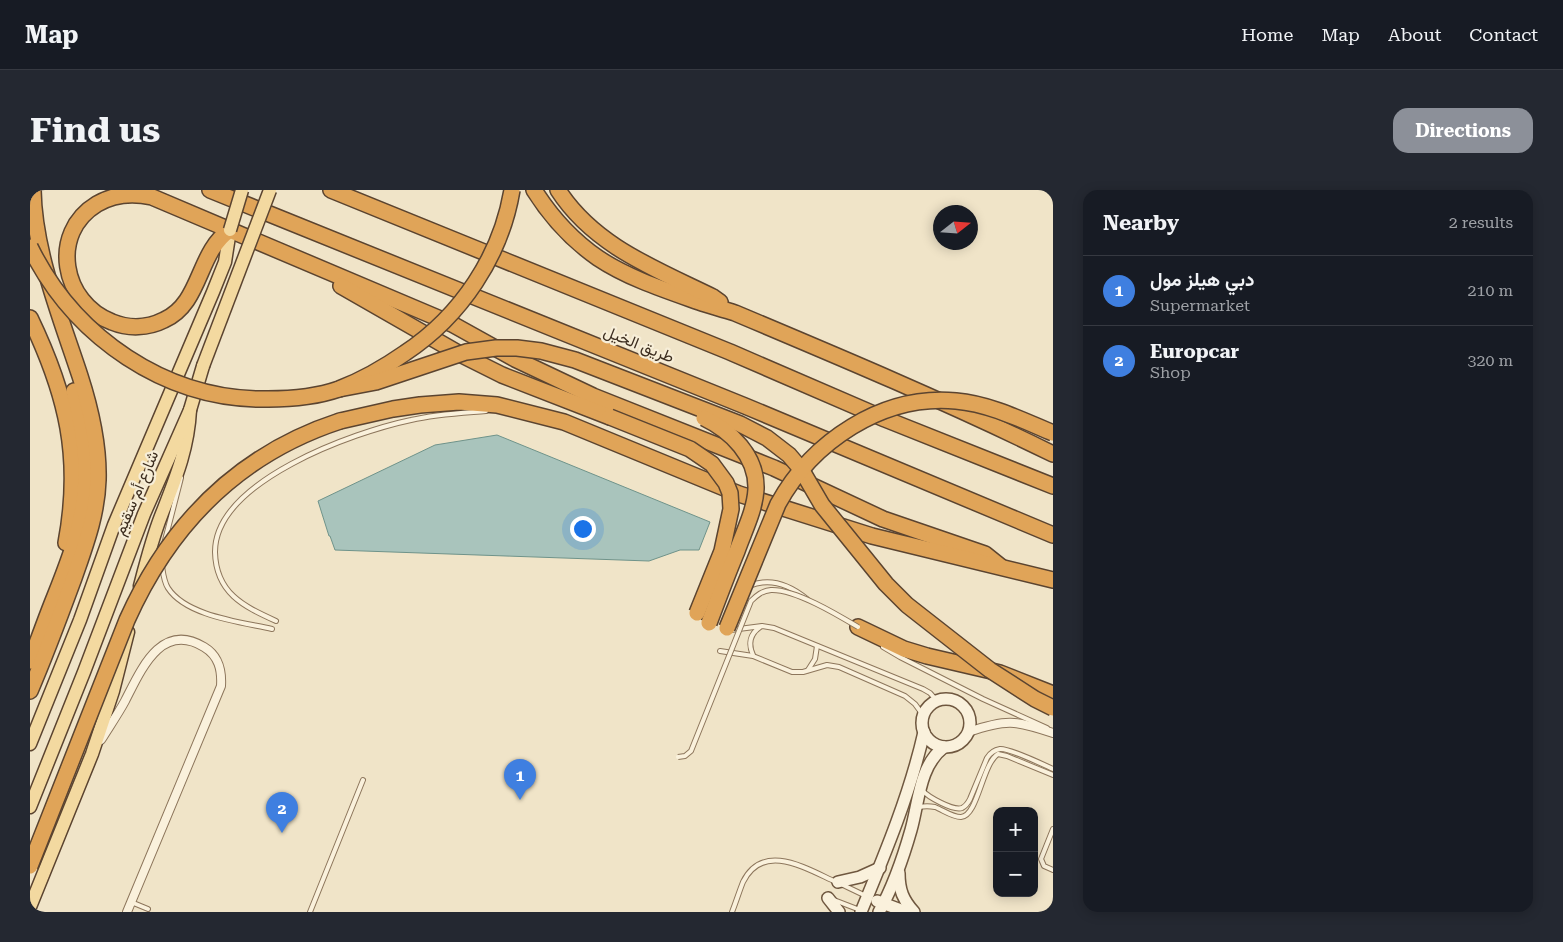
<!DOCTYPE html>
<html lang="en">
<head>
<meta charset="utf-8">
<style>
  body { margin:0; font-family:"Roboto Serif",Vazirmatn,serif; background:#242831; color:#f1f3f6 }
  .controls { position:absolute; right:15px; bottom:15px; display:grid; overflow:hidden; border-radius:10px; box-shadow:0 2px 12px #0003 }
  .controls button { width:45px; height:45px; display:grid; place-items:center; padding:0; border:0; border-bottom:1px solid #363941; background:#171b24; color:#f1f3f6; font:25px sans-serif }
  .compass { position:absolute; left:903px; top:15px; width:45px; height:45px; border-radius:50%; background:#171b24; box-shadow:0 2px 12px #0003; rotate:73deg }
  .you { position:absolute; left:552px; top:338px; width:18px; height:18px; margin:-12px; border:4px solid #fff; border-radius:50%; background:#1a73e8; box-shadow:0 0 0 8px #1a73e833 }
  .badge { display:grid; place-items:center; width:32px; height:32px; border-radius:50%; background:#8c9099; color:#fff; font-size:16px; font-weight:700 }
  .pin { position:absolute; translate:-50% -41px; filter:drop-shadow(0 1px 2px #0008) }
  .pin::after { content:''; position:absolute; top:26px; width:18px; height:15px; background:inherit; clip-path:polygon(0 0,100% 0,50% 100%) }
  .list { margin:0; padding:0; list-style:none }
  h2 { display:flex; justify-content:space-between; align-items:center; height:65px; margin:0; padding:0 20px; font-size:21px }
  h2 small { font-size:16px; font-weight:400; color:#9ea1a6 }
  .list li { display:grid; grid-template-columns:32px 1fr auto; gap:15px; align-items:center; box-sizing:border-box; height:70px; padding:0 20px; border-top:1px solid #363941 }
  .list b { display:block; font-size:19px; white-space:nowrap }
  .list p { margin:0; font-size:16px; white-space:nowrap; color:#9ea1a6 }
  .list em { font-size:16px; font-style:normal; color:#9ea1a6 }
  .map { position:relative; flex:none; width:1023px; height:722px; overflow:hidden; border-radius:15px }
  header { display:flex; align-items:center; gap:30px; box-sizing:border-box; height:70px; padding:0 25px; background:#171b24; border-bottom:1px solid #363941 }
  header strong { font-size:24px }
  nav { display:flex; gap:28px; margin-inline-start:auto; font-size:18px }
  .intro { display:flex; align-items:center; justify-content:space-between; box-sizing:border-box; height:120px; padding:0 30px }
  h1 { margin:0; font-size:35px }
  .button { padding:12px 22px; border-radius:15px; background:#8c9099; color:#fff; font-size:18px; font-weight:700 }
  main { display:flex; gap:30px; padding:0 30px }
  aside { flex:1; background:#171b24; border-radius:15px; box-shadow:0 2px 12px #0003 }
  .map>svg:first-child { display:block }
  .water { fill:#a9c4bc; stroke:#6f938a }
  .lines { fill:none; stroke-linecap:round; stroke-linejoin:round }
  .lane-casing { stroke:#8d765c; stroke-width:6 }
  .street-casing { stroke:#8d765c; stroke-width:10 }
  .secondary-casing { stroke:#6f573f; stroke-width:14 }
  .primary-casing { stroke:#5b4430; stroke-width:15 }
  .highway-casing { stroke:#5b4430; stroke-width:18 }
  .lane { stroke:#faf1dc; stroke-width:4 }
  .street { stroke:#faf1dc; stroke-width:8 }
  .secondary { stroke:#faf1dc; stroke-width:11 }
  .primary { stroke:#f3d9a0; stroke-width:12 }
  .highway { stroke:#e0a458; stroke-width:15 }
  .lane-bridge-casing { stroke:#8d765c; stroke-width:6; stroke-linecap:butt }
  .primary-bridge-casing { stroke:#5b4430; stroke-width:15; stroke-linecap:butt }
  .highway-bridge-casing { stroke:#5b4430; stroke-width:18; stroke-linecap:butt }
  .lane-bridge { stroke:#faf1dc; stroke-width:4 }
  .primary-bridge { stroke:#f3d9a0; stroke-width:12 }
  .highway-bridge { stroke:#e0a458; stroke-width:15 }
  .labels { text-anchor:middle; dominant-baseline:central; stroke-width:4.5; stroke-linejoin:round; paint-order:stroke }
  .street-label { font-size:16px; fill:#3d2e20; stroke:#f7eed8 }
</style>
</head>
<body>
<header>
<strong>Map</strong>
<nav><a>Home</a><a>Map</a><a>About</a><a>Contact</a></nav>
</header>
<div class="intro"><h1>Find us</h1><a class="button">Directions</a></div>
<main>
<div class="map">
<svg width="1023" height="722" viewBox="0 0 1023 722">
  <rect width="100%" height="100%" fill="#f0e4c8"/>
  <!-- water -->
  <path class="water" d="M467,245L680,332L669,360H650L619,371L305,360L300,346H299L288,311L405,255Z"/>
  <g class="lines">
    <!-- lane casing -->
    <g class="lane-casing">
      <g id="lane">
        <path d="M134,354L151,288"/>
        <path d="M132,376C133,383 134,392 138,398C156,426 211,432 242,439"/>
        <path d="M719,396C740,387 760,395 777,409"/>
        <path d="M246,431C213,416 186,403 185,362C185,291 324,242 381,230C406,224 431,223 456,221"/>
        <path d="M701,440L732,436L744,438L893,499L900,503L907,511"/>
        <path d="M853,457L870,467L953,509L1017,538"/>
        <path d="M690,461L723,466L762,482H773L797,475L809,477L875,506L885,514L893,525"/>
        <path d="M723,465C718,454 720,444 730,437"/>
        <path d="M778,480L785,469L787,456"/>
        <path d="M892,600C898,607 923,621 932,618C936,616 938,613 940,609L957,568C960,563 964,560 970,559C979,558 1012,574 1023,579"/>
        <path d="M889,617C894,616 900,616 905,617C913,620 922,627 931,627C948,626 952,574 968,564L977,566L1023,585"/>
        <path d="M1023,639L1011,669L1014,676L1023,680"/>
        <path d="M813,695L836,706"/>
        <path d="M804,710L830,720"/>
        <path d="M101,712L118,719"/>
        <path d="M280,722L333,590"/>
        <path d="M702,722C706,712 709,702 713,692C733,651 777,679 806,692"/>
      </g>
    </g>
    <!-- street casing -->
    <g class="street-casing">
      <g id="street">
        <path d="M938,542C977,529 984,530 1023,543"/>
        <path d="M71,550C79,537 88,524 95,511C111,480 131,431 174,457C189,466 192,480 191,496L97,722"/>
      </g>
    </g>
    <!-- secondary casing -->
    <g class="secondary-casing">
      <g id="secondary">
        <circle cx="916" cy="533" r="24"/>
        <path d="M869,683C869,700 873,710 884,722"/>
        <path d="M808,692L830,687L850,678"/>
        <path d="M798,708L809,722"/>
        <path d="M847,711L876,722"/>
        <path d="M831,722C855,664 880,604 894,542"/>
        <path d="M849,722C863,697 873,668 881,640C889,612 889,576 914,557"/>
      </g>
    </g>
    <!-- primary casing -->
    <g class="primary-casing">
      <g id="primary">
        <path d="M110,396C116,373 122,349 131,326C145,290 158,260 160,220"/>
        <path d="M0,554L50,430L84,335L183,102L195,72L200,40"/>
        <path d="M0,617L54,482L114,324L160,220L173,176"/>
        <path d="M0,717L62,564L83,501L98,442"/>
      </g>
    </g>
    <!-- highway casing -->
    <g class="highway-casing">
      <g id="highway">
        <path d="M180,0L715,216L1023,345"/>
        <path d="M301,0L700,162L855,229L1023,296"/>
        <path d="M504,0C521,27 542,50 568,68C598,88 635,100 669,112C681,116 693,119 705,123C812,168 919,213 1023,264"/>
        <path d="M528,0C564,56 626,79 683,107L690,112"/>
        <path d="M200,40C167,62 172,113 134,130C118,138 99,139 82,132C32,113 19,43 67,14C84,4 104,3 122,7L422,134L485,169L563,206L744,278L853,329L955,364L970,376"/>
        <path d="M311,96L428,163L472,185L580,227"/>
        <path d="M0,128C37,205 52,268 36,353"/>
        <path d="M310,231L363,219L390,215L429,212L467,215L534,232L709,304L842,346L1023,390"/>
        <path d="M828,437L874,459L897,466L970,483L1023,504"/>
        <path d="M0,471C9,449 16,428 25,406C40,368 55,330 56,288C57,259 51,230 44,201"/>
        <path d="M0,501C16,464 30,426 44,388C55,356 67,325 68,290C69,255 61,220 50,186C31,128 4,62 3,0"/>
      </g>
    </g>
    <!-- lane -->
    <use href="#lane" class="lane"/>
    <!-- street -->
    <use href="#street" class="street"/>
    <!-- secondary -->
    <use href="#secondary" class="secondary"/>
    <!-- primary -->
    <use href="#primary" class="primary"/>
    <!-- highway -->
    <use href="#highway" class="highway"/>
    <!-- lane-bridge casing -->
    <g class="lane-bridge-casing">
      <path id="lane-bridge" d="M648,567L655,566L661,561L721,411C727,405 732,401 741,400C765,399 808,425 828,437"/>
    </g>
    <!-- primary-bridge casing -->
    <g class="primary-bridge-casing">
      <g id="primary-bridge">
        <path d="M200,40L212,0"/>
        <path d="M173,176L240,0"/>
      </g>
    </g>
    <!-- highway-bridge casing -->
    <g class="highway-bridge-casing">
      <g id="highway-bridge">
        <path d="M0,57C44,147 136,211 238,209C262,209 286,207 309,199C332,190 355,177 375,163C431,126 471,66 482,0"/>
        <path d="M309,199L346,192L436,162L466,158H487L511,161L545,170L710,234L737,248L759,265L771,279L792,315L856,394L877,415L960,480L1005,509L1023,518"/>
        <path d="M580,227L660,259L682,274L696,293L700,303L701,319L692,361L667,423"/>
        <path d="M674,228C701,241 727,266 726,299C725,320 714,341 707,361C697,385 688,409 679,433"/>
        <path d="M697,438L748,314C782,252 852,204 926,211C960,214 992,230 1023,243"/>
        <path d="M0,676L97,430C140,334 209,264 310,231"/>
      </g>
    </g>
    <!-- lane-bridge -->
    <use href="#lane-bridge" class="lane-bridge"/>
    <!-- primary-bridge -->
    <use href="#primary-bridge" class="primary-bridge"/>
    <!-- highway-bridge -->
    <use href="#highway-bridge" class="highway-bridge"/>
  </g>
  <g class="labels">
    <!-- street labels -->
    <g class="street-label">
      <text transform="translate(609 154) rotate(22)">طريق الخيل</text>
      <text transform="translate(106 303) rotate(-67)">شارع أم سقيم</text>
    </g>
  </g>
</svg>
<div class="controls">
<button>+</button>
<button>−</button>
</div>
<svg class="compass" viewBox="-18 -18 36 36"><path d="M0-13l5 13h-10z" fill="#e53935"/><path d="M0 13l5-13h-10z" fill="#9ea1a6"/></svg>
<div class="you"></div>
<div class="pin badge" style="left:490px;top:610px;background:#3f7fe0">1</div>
<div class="pin badge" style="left:252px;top:643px;background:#3f7fe0">2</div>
</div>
<aside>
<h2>Nearby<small>2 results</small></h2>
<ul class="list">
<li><span class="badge" style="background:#3f7fe0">1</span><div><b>دبي هيلز مول</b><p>Supermarket</p></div><em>210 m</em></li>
<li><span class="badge" style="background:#3f7fe0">2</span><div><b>Europcar</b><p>Shop</p></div><em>320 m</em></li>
</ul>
</aside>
</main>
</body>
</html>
